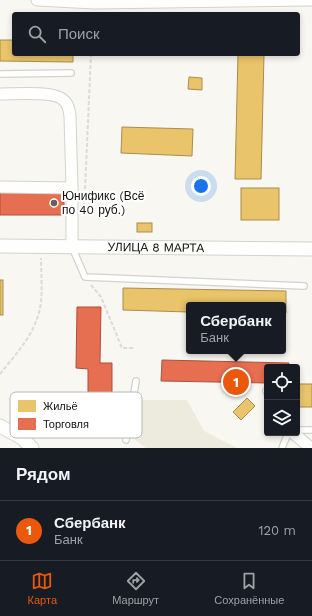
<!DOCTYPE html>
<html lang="ru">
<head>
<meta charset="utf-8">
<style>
  body { margin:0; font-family:"Work Sans",sans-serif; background:#20242c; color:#f1f3f6 }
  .controls { position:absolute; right:12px; bottom:12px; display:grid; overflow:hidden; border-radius:4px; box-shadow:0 2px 6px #0003 }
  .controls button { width:36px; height:36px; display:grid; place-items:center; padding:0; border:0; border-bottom:1px solid #363941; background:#171b24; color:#f1f3f6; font:20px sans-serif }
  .you { position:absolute; left:201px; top:186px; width:14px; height:14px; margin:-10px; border:3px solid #fff; border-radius:50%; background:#1a73e8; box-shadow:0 0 0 6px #1a73e833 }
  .badge { display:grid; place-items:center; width:26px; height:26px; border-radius:50%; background:#ea580c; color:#fff; font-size:13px; font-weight:700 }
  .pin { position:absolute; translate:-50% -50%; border:2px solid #fff; box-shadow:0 1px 4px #0006 }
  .popup { position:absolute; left:186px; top:302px; width:100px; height:52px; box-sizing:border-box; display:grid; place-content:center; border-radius:4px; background:#171b24; filter:drop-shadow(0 1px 3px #0005); font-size:13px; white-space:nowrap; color:#9ea1a6 }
  .popup b { font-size:15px; color:#f1f3f6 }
  .popup::after { content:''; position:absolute; left:50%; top:100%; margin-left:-8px; border:8px solid transparent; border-top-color:#171b24 }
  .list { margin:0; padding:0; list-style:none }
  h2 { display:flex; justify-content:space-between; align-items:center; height:52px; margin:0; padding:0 16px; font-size:17px }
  h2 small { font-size:13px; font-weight:400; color:#9ea1a6 }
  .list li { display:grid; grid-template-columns:26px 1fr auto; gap:12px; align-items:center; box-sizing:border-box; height:60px; padding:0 16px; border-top:1px solid #363941 }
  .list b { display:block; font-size:15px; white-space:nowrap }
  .list p { margin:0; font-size:13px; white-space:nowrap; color:#9ea1a6 }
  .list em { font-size:13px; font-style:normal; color:#9ea1a6 }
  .icon { flex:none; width:22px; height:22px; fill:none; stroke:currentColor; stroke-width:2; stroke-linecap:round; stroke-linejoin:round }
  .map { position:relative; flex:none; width:312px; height:448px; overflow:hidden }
  .search { position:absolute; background:#171b24; box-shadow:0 2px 6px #0003; left:12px; right:12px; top:12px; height:44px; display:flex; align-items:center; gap:10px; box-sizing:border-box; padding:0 14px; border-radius:4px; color:#9ea1a6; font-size:15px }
  .sheet { height:112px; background:#171b24 }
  nav { display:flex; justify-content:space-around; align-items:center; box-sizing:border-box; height:56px; border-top:1px solid #363941; background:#171b24; font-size:11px; color:#9ea1a6 }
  nav a { display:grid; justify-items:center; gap:2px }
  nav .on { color:#ea580c }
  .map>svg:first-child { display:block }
  .built { fill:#edeade }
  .homes { fill:#e9c46a; stroke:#a88e4e }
  .shops { fill:#e76f51; stroke:#a7533d }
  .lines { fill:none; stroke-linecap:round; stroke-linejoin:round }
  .service-casing { stroke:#d3d2cd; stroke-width:8 }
  .minor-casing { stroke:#d3d2cd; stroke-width:13 }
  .tertiary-casing { stroke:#d3d2cd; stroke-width:15 }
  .path { stroke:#dcdbd9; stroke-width:2; stroke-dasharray:4 2; stroke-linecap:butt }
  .service { stroke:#fefefd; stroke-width:5.5 }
  .minor { stroke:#fefefd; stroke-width:11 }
  .tertiary { stroke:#fefefd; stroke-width:13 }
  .poi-dot { fill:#62625d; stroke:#fff; stroke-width:1.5 }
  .labels { text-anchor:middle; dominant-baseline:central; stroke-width:4; stroke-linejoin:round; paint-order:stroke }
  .poi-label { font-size:12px; fill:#12110e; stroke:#fff; text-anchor:start }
  .street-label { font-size:12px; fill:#12110e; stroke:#fff }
  .key { fill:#fff; stroke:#b8b8b7; stroke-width:1 }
  .key-label { font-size:11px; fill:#12110e }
</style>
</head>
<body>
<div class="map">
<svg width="312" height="448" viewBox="0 0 312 448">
  <rect width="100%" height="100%" fill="#f8f7f1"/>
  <!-- built -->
  <path class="built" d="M136,400H187L204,431L237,448H146L134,439Z"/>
  <!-- homes -->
  <g class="homes">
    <path d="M0,40H14V54H73V62L0,61Z"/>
    <path d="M238,54H264L261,179H235Z"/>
    <path d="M189,77L202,78V90L188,89Z"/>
    <path d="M122,127L193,129L192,156L121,153Z"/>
    <rect x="241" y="188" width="38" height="32"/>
    <rect x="137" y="223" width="15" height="9"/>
    <rect x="0" y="280" width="3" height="35"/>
    <path d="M123,288L286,291V313H283V305H189V312L123,310Z"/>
    <rect x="297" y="384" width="15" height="23"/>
    <path d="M247,398L255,406L241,420L233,412Z"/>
  </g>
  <!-- shops -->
  <g class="shops">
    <path d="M0,192L64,193V215H0Z"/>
    <path d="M77,307H101L100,363H112V431H88V369L76,368Z"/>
    <path d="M162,360L289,363L288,367H267V383L161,381Z"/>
  </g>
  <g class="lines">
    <!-- service casing -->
    <g class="service-casing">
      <g id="service">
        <path d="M0,74L71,73"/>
        <path d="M72,247L85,277L304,286"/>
        <path d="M266,391L267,393"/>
        <path d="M297,430H312"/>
        <path d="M126,440L136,381"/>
        <path d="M282,448L288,433"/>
      </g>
    </g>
    <!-- minor casing -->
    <g class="minor-casing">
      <g id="minor">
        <path d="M37,0L94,3L312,0"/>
        <path d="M0,94C14,94 53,91 62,99C68,103 69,109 70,116L72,188V247"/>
        <path d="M0,187L72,188"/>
        <path d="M293,433L311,448"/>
      </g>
    </g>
    <!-- tertiary casing -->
    <g class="tertiary-casing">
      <g id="tertiary">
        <path id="s1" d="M0,246L312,249"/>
        <path d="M0,426L22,438L32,448"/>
      </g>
    </g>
    <!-- path -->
    <g class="path">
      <path d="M84,213L91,54"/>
      <path d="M91,285L101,297L122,348H135"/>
      <path d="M0,374C16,354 35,334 40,308C43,295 41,271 41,258"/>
    </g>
    <!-- service -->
    <use href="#service" class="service"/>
    <!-- minor -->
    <use href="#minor" class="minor"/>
    <!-- tertiary -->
    <use href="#tertiary" class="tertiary"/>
  </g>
  <!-- markers -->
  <circle class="poi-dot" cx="54" cy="203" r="4"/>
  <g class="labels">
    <!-- poi labels -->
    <g class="poi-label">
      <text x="62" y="196">Юнификс (Всё<tspan x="62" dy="14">по 40 руб.)</tspan></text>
    </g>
    <!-- street labels -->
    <g class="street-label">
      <text stroke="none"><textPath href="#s1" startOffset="156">УЛИЦА 8 МАРТА</textPath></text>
    </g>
  </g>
  <!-- legend -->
  <rect x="10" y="392" width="132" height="46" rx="6" class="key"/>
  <rect x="18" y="400" width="18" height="12" fill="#e9c46a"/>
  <rect x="18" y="418" width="18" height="12" fill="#e76f51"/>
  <g class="key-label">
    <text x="43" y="410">Жильё</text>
    <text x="43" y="428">Торговля</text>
  </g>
</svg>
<div class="controls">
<button><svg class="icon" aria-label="locate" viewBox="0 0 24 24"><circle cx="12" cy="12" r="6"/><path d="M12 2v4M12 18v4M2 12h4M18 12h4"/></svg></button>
<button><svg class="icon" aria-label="layers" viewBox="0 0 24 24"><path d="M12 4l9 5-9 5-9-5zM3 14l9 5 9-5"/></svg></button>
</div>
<div class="you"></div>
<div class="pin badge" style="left:236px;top:382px">1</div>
<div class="popup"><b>Сбербанк</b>Банк</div>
<div class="search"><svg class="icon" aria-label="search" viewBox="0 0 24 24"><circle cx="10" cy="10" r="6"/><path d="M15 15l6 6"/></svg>Поиск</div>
</div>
<section class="sheet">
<h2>Рядом<small></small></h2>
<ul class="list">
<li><span class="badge">1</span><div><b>Сбербанк</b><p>Банк</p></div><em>120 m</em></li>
</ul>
</section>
<nav>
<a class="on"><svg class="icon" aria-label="map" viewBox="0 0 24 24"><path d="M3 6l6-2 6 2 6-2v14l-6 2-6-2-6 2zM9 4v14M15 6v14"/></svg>Карта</a>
<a><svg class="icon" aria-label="directions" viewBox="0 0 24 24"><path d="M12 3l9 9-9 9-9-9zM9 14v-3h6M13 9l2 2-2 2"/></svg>Маршрут</a>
<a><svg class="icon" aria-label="saved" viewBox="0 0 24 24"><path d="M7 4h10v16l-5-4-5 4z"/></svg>Сохранённые</a>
</nav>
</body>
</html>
